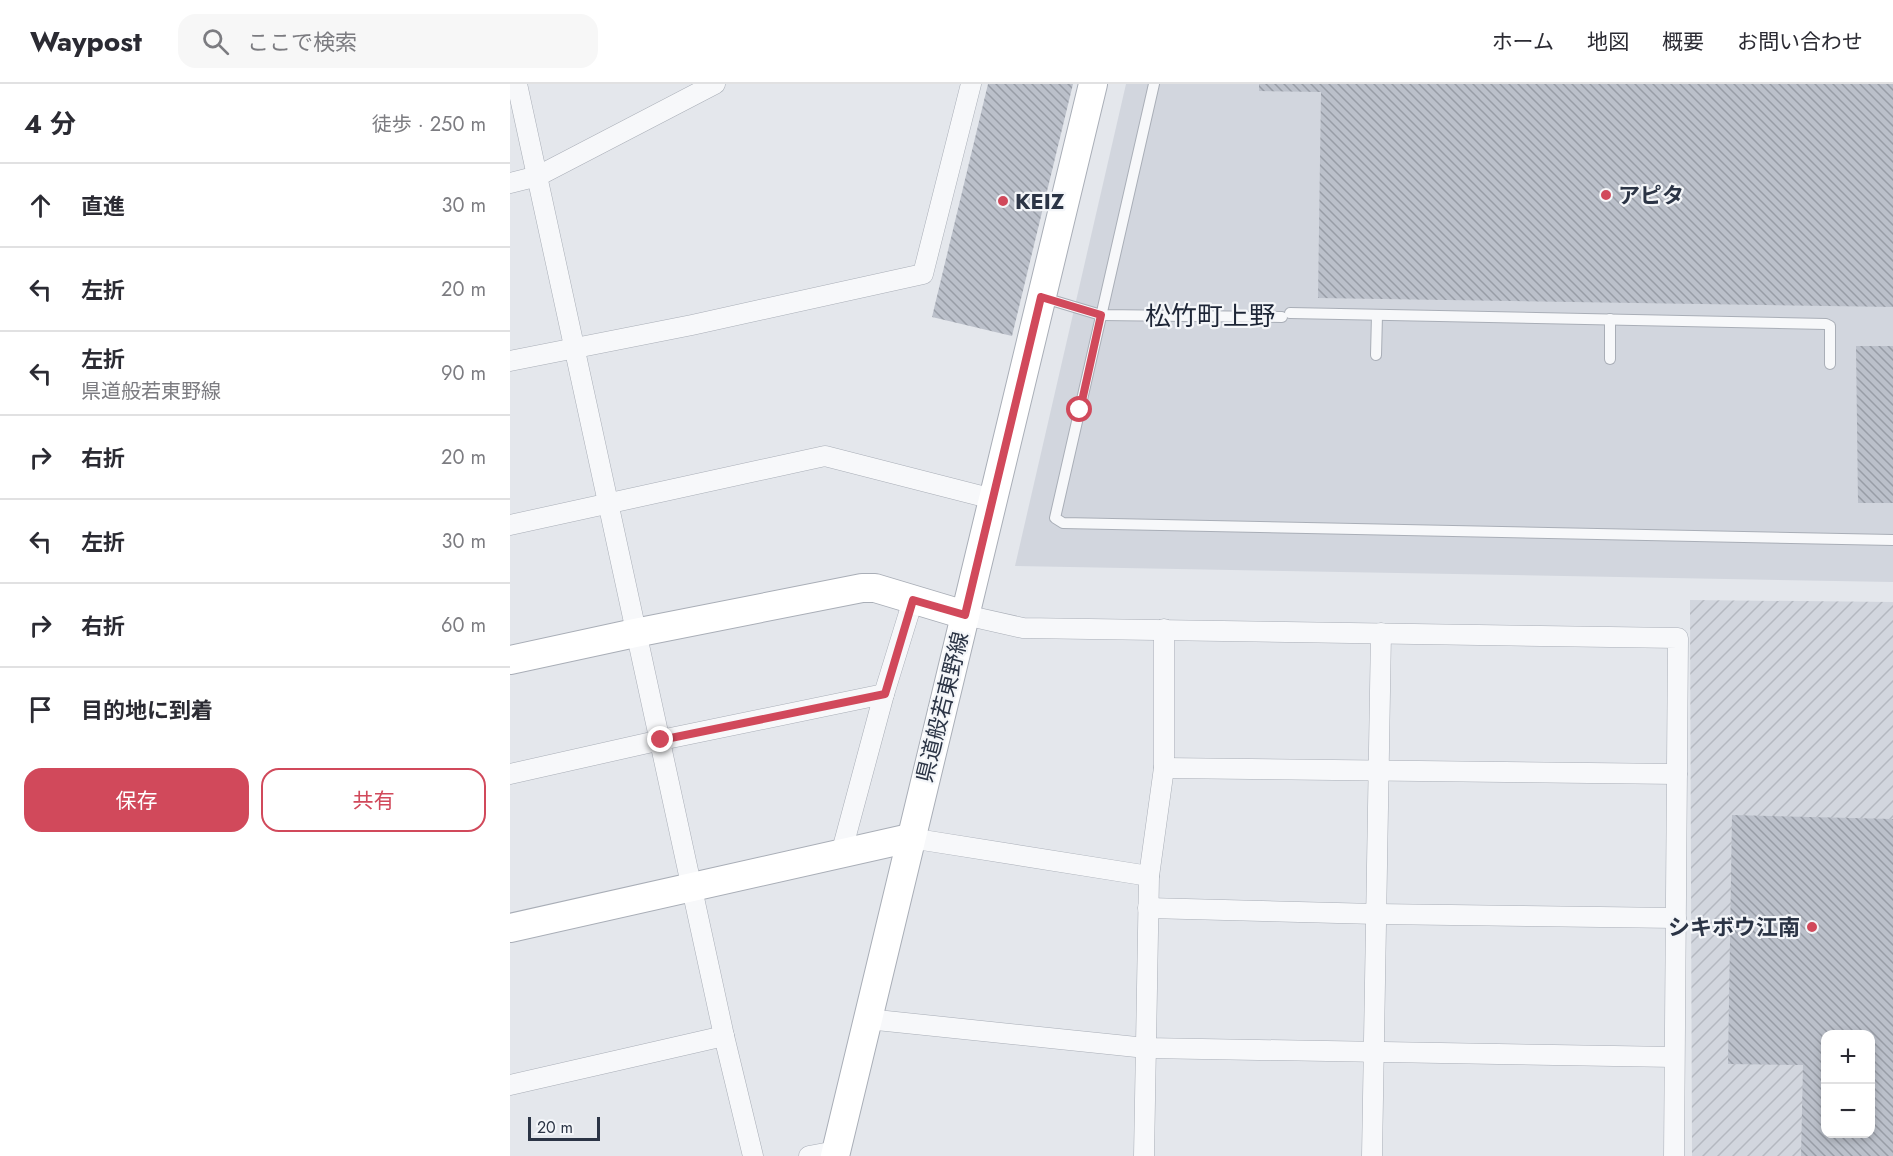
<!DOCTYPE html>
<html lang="ja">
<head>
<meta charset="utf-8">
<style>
  body { margin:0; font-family:Jost,"Noto Sans JP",sans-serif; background:#f7f7f7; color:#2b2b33 }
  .controls { position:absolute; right:18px; bottom:18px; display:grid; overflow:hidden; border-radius:12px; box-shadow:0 3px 9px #0003 }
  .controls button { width:54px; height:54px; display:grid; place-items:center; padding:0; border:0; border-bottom:2px solid #e1e1e2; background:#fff; color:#2b2b33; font:30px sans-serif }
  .scale { position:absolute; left:18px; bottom:15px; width:72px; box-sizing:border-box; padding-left:6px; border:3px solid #2b3445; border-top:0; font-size:16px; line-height:21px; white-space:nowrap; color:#2b3445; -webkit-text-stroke:4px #f4f6f9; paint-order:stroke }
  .stop { position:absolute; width:18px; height:18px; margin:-14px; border:4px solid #d1495b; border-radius:50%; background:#fff }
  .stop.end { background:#d1495b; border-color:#fff; box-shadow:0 2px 6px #0008 }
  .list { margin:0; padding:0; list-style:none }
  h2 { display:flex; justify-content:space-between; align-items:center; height:78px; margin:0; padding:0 24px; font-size:26px }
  h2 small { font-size:20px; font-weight:400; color:#7c7c81 }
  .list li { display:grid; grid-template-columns:39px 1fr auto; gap:18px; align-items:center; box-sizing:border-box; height:84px; padding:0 24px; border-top:2px solid #e1e1e2 }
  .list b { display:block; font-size:22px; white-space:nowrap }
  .list p { margin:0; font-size:20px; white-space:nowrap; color:#7c7c81 }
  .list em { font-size:20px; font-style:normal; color:#7c7c81 }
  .actions { display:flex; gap:12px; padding:18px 24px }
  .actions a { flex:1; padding:14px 0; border:2px solid #d1495b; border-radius:18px; text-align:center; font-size:21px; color:#d1495b }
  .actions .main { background:#d1495b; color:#fff }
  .icon { flex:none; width:33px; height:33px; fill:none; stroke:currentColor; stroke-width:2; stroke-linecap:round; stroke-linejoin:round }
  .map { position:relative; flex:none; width:1383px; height:1072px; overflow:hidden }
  header { display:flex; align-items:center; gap:36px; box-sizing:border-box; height:84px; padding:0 30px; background:#fff; border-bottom:2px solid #e1e1e2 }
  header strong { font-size:28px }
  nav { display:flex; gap:33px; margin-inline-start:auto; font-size:21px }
  .search { width:420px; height:54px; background:#f7f7f7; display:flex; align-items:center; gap:15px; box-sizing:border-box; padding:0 21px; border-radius:18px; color:#7c7c81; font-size:22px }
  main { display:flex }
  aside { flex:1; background:#fff }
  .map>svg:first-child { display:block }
  .built { fill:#d2d6de }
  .industrial { fill:url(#industrial-furrows); fill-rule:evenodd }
  .building { fill:url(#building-back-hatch); fill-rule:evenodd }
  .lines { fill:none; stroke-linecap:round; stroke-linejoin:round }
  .lane-casing { stroke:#a9aeb7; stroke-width:12 }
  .street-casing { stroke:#a9aeb7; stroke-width:21 }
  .secondary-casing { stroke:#a9aeb7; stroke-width:30 }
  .lane { stroke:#f7f8fa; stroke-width:10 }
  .street { stroke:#f7f8fa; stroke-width:20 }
  .secondary { stroke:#fff; stroke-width:28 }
  .route { stroke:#d1495b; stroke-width:8 }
  .poi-dot { fill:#d1495b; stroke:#f4f6f9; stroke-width:2 }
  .labels { text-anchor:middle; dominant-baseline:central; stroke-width:4.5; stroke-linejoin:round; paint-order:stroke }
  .poi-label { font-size:22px; font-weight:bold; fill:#2b3445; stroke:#f4f6f9; text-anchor:start }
  .street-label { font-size:22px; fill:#2b3445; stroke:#f4f6f9 }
  .quarter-label { font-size:26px; fill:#1d2536; stroke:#f4f6f9 }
</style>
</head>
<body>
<header>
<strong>Waypost</strong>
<div class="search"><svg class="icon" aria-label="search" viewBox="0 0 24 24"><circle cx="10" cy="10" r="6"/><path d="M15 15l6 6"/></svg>ここで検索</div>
<nav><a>ホーム</a><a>地図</a><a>概要</a><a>お問い合わせ</a></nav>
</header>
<main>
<aside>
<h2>4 分<small>徒歩 · 250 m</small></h2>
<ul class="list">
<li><svg class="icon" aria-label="ahead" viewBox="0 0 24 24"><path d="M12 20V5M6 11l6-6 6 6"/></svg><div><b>直進</b></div><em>30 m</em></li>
<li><svg class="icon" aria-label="left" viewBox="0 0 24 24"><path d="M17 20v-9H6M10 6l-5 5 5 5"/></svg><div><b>左折</b></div><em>20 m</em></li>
<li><svg class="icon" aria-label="left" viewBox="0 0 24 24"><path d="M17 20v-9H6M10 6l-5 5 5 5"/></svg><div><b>左折</b><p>県道般若東野線</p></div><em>90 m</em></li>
<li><svg class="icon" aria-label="right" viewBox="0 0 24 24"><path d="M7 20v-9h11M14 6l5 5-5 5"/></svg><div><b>右折</b></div><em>20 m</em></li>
<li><svg class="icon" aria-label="left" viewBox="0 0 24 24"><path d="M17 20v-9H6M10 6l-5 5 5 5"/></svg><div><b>左折</b></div><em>30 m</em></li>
<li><svg class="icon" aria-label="right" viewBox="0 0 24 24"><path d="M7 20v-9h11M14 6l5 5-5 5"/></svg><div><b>右折</b></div><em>60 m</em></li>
<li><svg class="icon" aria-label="arrive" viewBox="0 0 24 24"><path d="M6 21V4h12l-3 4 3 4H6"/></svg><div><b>目的地に到着</b></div></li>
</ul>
<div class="actions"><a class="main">保存</a><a>共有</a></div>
</aside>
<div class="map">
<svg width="1383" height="1072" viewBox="0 0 1383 1072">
  <defs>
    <pattern id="industrial-furrows" width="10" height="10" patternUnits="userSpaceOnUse" patternTransform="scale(1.5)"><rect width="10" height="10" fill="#d2d6de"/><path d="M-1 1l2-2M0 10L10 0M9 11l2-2" fill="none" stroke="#b4b8c0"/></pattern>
    <pattern id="building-back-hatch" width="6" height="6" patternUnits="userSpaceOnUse" patternTransform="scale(1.5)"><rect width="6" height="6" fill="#bbc0ca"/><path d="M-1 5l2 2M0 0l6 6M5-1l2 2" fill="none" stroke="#989da6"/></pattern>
  </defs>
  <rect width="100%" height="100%" fill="#e4e7ec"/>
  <!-- built -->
  <path class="built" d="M616,0H1383V498L505,482Z"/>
  <!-- industrial -->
  <path class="industrial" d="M1180,516L1383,518V1072H1182ZM1316,950H1360V1050H1316Z"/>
  <!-- building -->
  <g class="building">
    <path d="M478,0H563L502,252L422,233Z"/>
    <path d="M749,0H1383V223L808,214L811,8L749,7Z"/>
    <path d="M1346,262H1383V419H1348Z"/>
    <path d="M1222,731L1383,735V1072H1291L1293,981L1218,980ZM1316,950H1360V1050H1316Z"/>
  </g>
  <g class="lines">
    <!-- lane casing -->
    <g class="lane-casing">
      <g id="lane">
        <path d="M644,0L545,434L553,439L1383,456"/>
        <path d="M531,213L591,231L772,233"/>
        <path d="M780,229L1316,240L1320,242V280"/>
        <path d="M1100,235V275"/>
        <path d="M866,271L867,231"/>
      </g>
    </g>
    <!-- street casing -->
    <g class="street-casing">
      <g id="street">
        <path d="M7,0L214,952L243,1072"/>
        <path d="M0,99L28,92L205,0"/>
        <path d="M0,277L182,241L413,190L461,0"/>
        <path d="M0,441L315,372L483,415"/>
        <path d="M455,531L513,544L1168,554L1164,1072"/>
        <path d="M654,684L1167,690"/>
        <path d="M0,690L151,656L374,610"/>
        <path d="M400,754L639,792"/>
        <path d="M331,770L374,610L403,516"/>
        <path d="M638,824L866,830L1166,834"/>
        <path d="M357,935L636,964L1164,973"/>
        <path d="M0,1001L214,952"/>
        <path d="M299,1072L326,1067"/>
        <path d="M634,1072L639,792L654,684V545"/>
        <path d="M862,1072L871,549"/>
      </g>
    </g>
    <!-- secondary casing -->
    <g class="secondary-casing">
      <g id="secondary">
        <path d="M0,576L125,549L352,504H365L455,531"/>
        <path d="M0,844L400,754"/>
        <path d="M325,1072L583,0"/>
      </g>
    </g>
    <!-- lane -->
    <use href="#lane" class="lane"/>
    <!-- street -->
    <use href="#street" class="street"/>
    <!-- secondary -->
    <use href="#secondary" class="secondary"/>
  </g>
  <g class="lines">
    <!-- route -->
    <path class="route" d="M151,656L375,610L403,516L455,531L531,213L591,231L570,326"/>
  </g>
  <!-- markers -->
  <g class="poi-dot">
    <circle cx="1096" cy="111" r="6"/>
    <circle cx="493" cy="117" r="6"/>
    <circle cx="1302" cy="843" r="6"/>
  </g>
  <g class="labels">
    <!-- poi labels -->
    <g class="poi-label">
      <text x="1108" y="111">アピタ</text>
      <text x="505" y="117">KEIZ</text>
      <text x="1290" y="843" text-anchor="end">シキボウ江南</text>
    </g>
    <!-- street labels -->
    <g class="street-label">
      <text transform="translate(432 623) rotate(-76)">県道般若東野線</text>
    </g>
    <!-- quarter labels -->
    <g class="quarter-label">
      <text x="700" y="232">松竹町上野</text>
    </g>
  </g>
</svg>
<div class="controls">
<button>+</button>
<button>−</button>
</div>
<div class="scale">20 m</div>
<div class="stop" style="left:570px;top:326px"></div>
<div class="stop end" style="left:151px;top:656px"></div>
</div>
</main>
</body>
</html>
